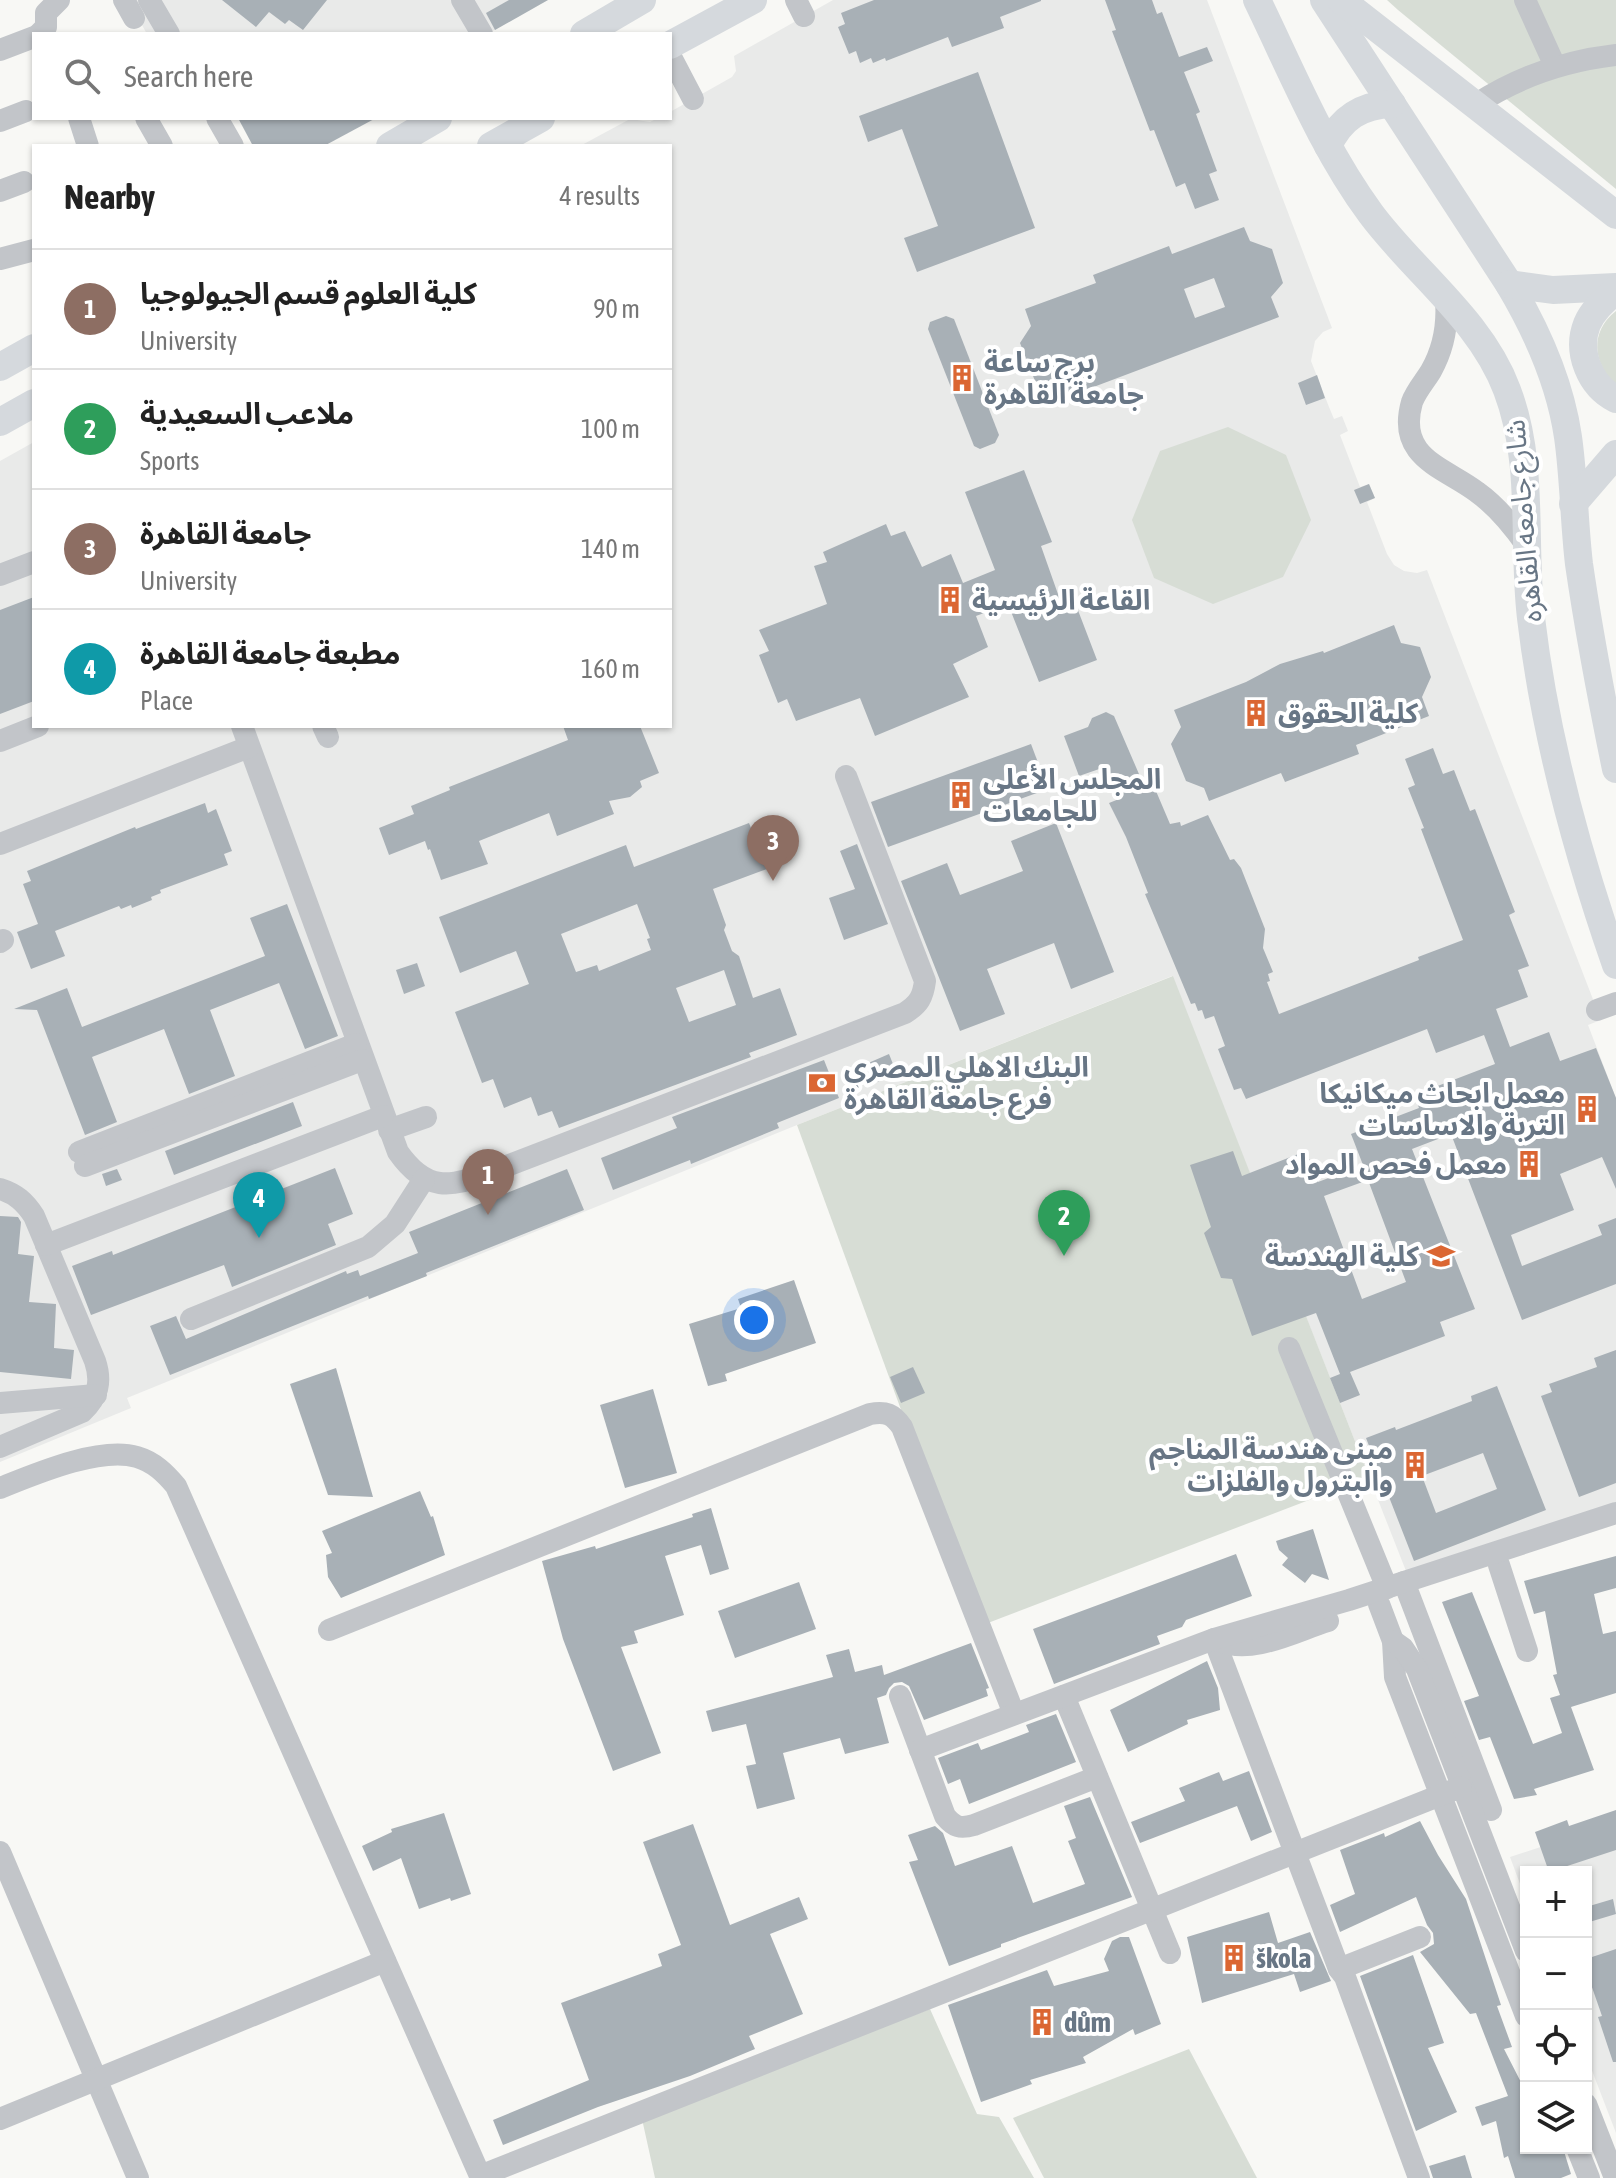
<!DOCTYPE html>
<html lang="en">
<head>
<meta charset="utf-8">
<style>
  body { margin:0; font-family:"Asap Condensed","Noto Sans Arabic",sans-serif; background:#f6f6f6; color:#222 }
  .controls { position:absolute; right:24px; bottom:24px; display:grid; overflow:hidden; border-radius:0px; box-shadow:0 2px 6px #0004 }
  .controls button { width:72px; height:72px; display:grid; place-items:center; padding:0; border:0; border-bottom:2px solid #e0e0e0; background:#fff; color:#222; font:40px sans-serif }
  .you { position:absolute; left:754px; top:1320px; width:28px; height:28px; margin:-20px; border:6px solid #fff; border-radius:50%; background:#1a73e8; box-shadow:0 0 0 12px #1a73e833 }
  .badge { display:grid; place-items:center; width:52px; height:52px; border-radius:50%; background:#d93025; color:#fff; font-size:26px; font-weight:700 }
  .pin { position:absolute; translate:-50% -66px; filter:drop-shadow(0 2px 4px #0008) }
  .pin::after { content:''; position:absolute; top:42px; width:28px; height:24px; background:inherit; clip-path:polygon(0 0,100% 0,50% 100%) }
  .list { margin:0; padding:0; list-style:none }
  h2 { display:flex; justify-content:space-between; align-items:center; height:104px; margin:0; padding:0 32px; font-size:34px }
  h2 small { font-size:26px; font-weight:400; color:#767676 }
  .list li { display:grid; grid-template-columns:52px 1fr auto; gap:24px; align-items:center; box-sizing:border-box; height:120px; padding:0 32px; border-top:2px solid #e0e0e0 }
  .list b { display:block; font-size:30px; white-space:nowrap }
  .list p { margin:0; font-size:26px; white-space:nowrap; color:#767676 }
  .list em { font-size:26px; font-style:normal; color:#767676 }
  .icon { flex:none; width:44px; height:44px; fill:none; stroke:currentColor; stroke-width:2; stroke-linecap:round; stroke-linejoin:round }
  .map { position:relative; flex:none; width:1616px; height:2178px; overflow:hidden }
  .search { position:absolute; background:#fff; box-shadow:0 2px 6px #0004; left:32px; top:32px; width:640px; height:88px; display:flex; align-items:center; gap:20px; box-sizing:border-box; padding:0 28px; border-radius:0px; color:#767676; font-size:30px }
  .panel { position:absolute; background:#fff; box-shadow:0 2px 6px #0004; left:32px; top:144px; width:640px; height:584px; border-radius:0px }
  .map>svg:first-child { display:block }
  .built { fill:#e9eae9 }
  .green { fill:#d7ddd5 }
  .building { fill:#a8b0b6; fill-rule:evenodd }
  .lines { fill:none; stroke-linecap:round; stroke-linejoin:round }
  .minor { stroke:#c2c5c9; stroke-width:22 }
  .major { stroke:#d5d9dd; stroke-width:28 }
  .labels { text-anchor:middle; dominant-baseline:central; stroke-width:8; stroke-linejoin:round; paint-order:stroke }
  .poi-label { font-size:28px; font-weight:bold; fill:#687685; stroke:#fff; text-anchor:start }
  .street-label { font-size:28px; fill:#687685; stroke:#fff }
</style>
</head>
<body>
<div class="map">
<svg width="1616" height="2178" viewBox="0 0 1616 2178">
  <rect width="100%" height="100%" fill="#f8f8f5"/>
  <!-- built -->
  <g class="built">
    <path d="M128,0H548L487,34H147Z"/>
    <path d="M833,0H1207L1332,328L1323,332L1315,341L1311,361L1329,407L1334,419L1342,416L1348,431L1340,435L1360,487L1369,484L1375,498L1367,502L1387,554L1394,565L1404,571L1417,573L1427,570L1601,1020L1588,1025L1616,1098V1504L1406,1571L1172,976L797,1125L127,1398L131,1408L0,1462V461L34,442V726H670V146H580L630,119L650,122L658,118H670V112L732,77L736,71L734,56Z"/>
    <path d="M1616,1822V2133L1586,2055V1872H1526V1900L1510,1857Z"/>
  </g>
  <!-- green -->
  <g class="green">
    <path d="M1387,0H1616V189L1398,10Z"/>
    <path d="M1616,311V385C1593,364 1589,332 1616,311Z"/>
    <path d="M1228,427L1286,455L1311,520L1283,577L1213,604L1154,578L1132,520L1160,451Z"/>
    <path d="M1173,976L1369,1477L980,1626L797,1125Z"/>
    <path d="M930,2009L977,2114L999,2117L1034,2178H655L642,2119Z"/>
    <path d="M1189,2049L1257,2178H1044L1013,2118Z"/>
  </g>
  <!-- building -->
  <g class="building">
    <path d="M222,0H327L303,30L289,20L285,24L269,12L256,27Z"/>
    <path d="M509,0H548L495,30L486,13Z"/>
    <path d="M874,0H1041V1L1000,17L1004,28L952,47L948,37L886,61L885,58L873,63L871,58L860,63L856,51L849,54L838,27L845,24L841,13Z"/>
    <path d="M1105,0H1152L1157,14L1162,12L1179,57L1207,47L1213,61L1184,72L1200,112L1196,114L1217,171L1209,174L1219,200L1195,209L1185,183L1176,187L1154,130L1150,131L1112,31L1116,30Z"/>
    <path d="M978,72L1035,228L917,272L904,238L938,226L902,129L868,142L859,116Z"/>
    <path d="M238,118H376L324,146H253Z"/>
    <path d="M1244,227L1250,241L1272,249L1283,283L1271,297L1279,317L1059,400L1055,389L1035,381L1020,343L1031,326L1025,309L1096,283L1093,275L1169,246L1172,254ZM1214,278L1225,307L1195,318L1184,289Z"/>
    <path d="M946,316L954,319L999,435L995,443L980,449L974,446L928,329L930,322Z"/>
    <path d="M1317,375L1325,398L1306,405L1298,383Z"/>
    <path d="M1024,470L1052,542L1041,546L1059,597L1071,592L1097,660L1039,682L1008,604L976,616L988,647L953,664L969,697L875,736L860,698L796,721L787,699L778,703L759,655L769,651L759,630L827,604L814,566L827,562L823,552L886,524L891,536L905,531L922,567L951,554L963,583L995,570L965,492Z"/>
    <path d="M1369,484L1375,498L1360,504L1354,490Z"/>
    <path d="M34,597V701L0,714V610Z"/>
    <path d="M1394,625L1401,643L1420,647L1431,677L1422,697L1429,716L1356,745L1359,754L1285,782L1281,773L1209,801L1204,788L1186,781L1171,744L1181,727L1174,710L1246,682L1280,664L1323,651L1324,653Z"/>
    <path d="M1106,712L1114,716L1145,788L1153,784L1170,824L1180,822L1181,826L1208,815L1230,860L1234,859L1241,868L1265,929L1263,948L1273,972L1268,974L1270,981L1267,982L1279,1014L1419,960L1418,957L1463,940L1421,829L1424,828L1408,788L1415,785L1405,759L1433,748L1443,774L1454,770L1470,811L1475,809L1515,912L1509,915L1529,966L1518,970L1528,997L1496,1009L1510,1047L1549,1032L1560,1061L1596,1048L1616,1098V1189L1602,1157L1560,1174L1574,1210L1511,1235L1522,1266L1602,1235L1598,1225L1616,1218V1284L1522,1320L1451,1134L1412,1149L1475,1309L1440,1322L1445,1336L1350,1372L1360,1395L1340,1403L1330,1378L1340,1374L1316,1313L1252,1336L1232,1279L1221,1278L1204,1233L1211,1227L1190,1165L1233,1151L1242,1176L1306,1151L1318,1182L1363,1165L1351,1134L1419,1108L1414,1095L1495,1064L1484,1035L1436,1053L1427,1029L1246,1099L1241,1088L1234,1090L1218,1049L1225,1046L1214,1016L1205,1019L1202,1010L1198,1011L1195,1003L1191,1004L1145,894L1148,893L1126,837L1109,803L1119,799L1105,767L1079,776L1064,736L1088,727L1092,718ZM1368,1180L1406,1282L1362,1299L1324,1196Z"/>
    <path d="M563,726H640L659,773L640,781L642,787L630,797L609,801L614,814L557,836L549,813L479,841L488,864L441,880L430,849L428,850L425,841L389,855L379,828L414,814L411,806L450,790L449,787L568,740Z"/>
    <path d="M1031,744L1048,789L888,847L871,802Z"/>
    <path d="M205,803L208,813L216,809L232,851L224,854L228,865L160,890L161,893L151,897L152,900L132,908L131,905L121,909L119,906L55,931L65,956L31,969L17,932L38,924L23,884L31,881L27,871L135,827L136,829Z"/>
    <path d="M749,823L767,869L713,889L726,925L724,930L732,951L739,956L753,998L780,988L797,1035L749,1053L751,1057L559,1128L552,1111L538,1116L531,1097L504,1108L493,1079L482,1083L455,1012L529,984L516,951L460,973L439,917L626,845L634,867ZM637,904L650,938L647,939L651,950L599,971L597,965L576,972L561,934ZM724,970L736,1005L689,1022L676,988Z"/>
    <path d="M1056,823L1114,972L1071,989L1054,943L987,969L1005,1014L960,1031L901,881L947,863L960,895L1023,871L1011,841Z"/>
    <path d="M857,844L888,924L844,940L829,898L855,889L840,851Z"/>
    <path d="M287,904L338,1036L305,1049L279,983L210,1010L235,1076L189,1094L164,1029L92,1057L117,1122L85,1135L37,1010L14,1009L67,988L82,1027L175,991L265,956L250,918Z"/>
    <path d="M417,963L425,986L404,994L396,970Z"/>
    <path d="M889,1054L897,1074L874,1083L866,1064Z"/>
    <path d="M824,1060L839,1098L777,1123L779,1128L691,1164L690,1160L613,1190L601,1158L677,1128L672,1117Z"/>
    <path d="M293,1102L302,1126L174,1175L165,1151Z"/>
    <path d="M335,1168L353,1214L328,1224L336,1245L232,1287L224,1265L91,1315L72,1266L112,1251L113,1255Z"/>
    <path d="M117,1169L122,1180L106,1186L102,1174Z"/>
    <path d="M567,1169L584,1210L426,1273L427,1276L369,1299L368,1296L170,1375L150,1326L176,1316L186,1339L346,1271L347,1274L358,1270L360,1276L418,1253L409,1232Z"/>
    <path d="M0,1216L18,1217L21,1222L18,1254L34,1256L29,1302L56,1304L54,1348L74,1350L71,1379L0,1372Z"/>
    <path d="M794,1280L816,1343L725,1374L727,1381L708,1386L689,1324L741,1308L738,1299Z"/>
    <path d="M1616,1350V1483L1579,1497L1541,1396L1552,1392L1549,1384L1597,1367L1594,1358Z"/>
    <path d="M913,1367L925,1393L901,1403L890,1377Z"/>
    <path d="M336,1368L373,1497L328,1495L290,1384Z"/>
    <path d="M1497,1386L1546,1510L1414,1561L1366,1438L1395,1427L1396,1430L1472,1401L1471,1396ZM1483,1453L1497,1489L1436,1513L1422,1476Z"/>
    <path d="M653,1389L677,1473L625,1488L600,1405Z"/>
    <path d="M420,1491L431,1517L433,1516L445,1555L341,1598L328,1577L326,1555L332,1553L322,1531Z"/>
    <path d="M711,1508L729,1569L710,1575L701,1545L665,1556L684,1615L634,1631L638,1643L621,1647L661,1753L613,1771L563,1639L542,1561L595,1546L596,1549L693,1517L692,1514Z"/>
    <path d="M1313,1529L1329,1580L1312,1574L1305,1583L1282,1565L1288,1558L1279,1550L1276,1541Z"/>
    <path d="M1236,1554L1252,1596L1186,1620L1182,1627L1157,1636L1160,1644L1054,1684L1033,1629Z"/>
    <path d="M1616,1556V1588L1594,1594L1603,1634L1616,1631V1693L1571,1707L1594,1770L1534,1789L1537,1795L1514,1799L1490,1737L1479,1740L1464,1701L1479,1696L1442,1602L1472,1592L1533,1744L1562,1733L1550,1698L1560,1695L1553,1675L1557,1674L1545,1611L1534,1614L1524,1581Z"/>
    <path d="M799,1582L816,1629L735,1658L718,1611Z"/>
    <path d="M971,1643L989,1688L986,1689L988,1696L924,1720L909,1686L902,1682L894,1683L889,1688L886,1695L877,1698L889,1743L845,1754L840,1738L783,1753L795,1799L757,1809L746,1766L756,1764L746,1724L712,1732L706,1711L833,1677L826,1655L849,1649L855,1672L882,1665L884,1675Z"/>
    <path d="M1207,1661L1218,1688L1220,1710L1187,1720L1188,1724L1128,1752L1110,1710Z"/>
    <path d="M1056,1714L1076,1762L969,1804L960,1779L948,1784L938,1758L978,1743L981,1750L1029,1732L1026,1725Z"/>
    <path d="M1249,1771L1272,1832L1251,1841L1237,1806L1140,1843L1131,1822L1185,1801L1179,1788L1219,1772L1223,1781Z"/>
    <path d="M1090,1797L1132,1897L1001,1944V1947L949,1966L909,1862L918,1860L908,1835L935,1826L943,1833L955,1866L1012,1846L1033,1903L1085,1884L1068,1841L1076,1838L1064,1806Z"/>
    <path d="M1616,1810V1850L1549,1872L1535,1832L1567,1820L1569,1826Z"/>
    <path d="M444,1813L471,1894L451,1901L450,1898L419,1909L401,1858L373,1871L362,1846L392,1832L391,1829Z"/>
    <path d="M1420,1821L1438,1855L1466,1899L1501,2005L1497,2006L1512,2047L1504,2049L1526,2092V2148H1563L1571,2174L1561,2178H1515L1508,2156L1504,2158L1496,2121L1482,2126L1475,2107L1508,2096L1476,2013L1470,2014L1420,1952L1434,1944L1433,1933L1427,1925L1416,1897L1340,1932L1330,1905L1355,1894L1340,1850L1384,1833L1385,1837Z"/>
    <path d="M693,1824L730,1925L799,1897L808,1919L770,1934L803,2014L749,2036L755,2049L690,2076L598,2107L503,2145L493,2120L589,2080L561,2003L662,1966L658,1954L681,1945L643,1842Z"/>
    <path d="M1613,1899L1616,1914L1586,1923V1907Z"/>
    <path d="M1269,1912L1278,1943L1310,1932L1331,1981L1300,1992L1294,1974L1202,2003L1187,1937Z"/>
    <path d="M1120,1937H1129L1161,2024L1135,2035L1133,2029L1083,2057L1086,2063L1030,2080L1032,2084L981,2102L948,2005L1047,1970L1054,1986L1109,1971L1104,1959L1112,1941Z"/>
    <path d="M1616,1949V2062H1613L1598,2017L1602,2016L1586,1970V1959Z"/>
    <path d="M1413,1955L1444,2043L1428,2048L1457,2112L1416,2131L1360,1976Z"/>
    <path d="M1465,2155L1472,2178H1433L1429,2166Z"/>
  </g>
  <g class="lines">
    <!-- minor -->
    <g class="minor">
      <path d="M124,0L134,18"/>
      <path d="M149,0L169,34"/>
      <path d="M462,0L482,34"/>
      <path d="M796,0L804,16"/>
      <path d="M1525,0L1555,66"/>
      <path d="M39,34L46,27V13L59,0"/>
      <path d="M0,50L34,37"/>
      <path d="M670,55L693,99"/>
      <path d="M1475,105C1519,76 1564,61 1616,55"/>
      <path d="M79,118L88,146"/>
      <path d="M146,118L162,146"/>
      <path d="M217,118L233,146"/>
      <path d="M0,121L26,111"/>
      <path d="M0,191L24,182"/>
      <path d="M0,259L34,250"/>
      <path d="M1446,300C1448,326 1444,348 1431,371C1425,381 1416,391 1412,402C1396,458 1444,467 1477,492C1498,507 1513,526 1527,546"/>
      <path d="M0,575L34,562"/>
      <path d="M242,726L398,1152C426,1192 450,1188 491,1172L905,1013C919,1004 923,997 925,981L846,776"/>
      <path d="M323,726L328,737"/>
      <path d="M0,741L38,726"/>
      <path d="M0,844L249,747"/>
      <path d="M0,942L3,940"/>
      <path d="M1597,1010L1616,1003"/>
      <path d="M389,1130L426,1117"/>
      <path d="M79,1152L356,1044"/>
      <path d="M85,1166L362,1060"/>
      <path d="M0,1189C16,1194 25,1202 34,1216L95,1361C102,1382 98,1397 82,1412L0,1447"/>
      <path d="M46,1245L383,1116"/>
      <path d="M191,1319L368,1247L395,1224L424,1179"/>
      <path d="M1289,1348L1387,1588"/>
      <path d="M0,1403L96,1395"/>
      <path d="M0,1488C35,1474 100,1446 137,1457C154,1462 165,1473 176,1486L481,2178"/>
      <path d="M1499,1565L1527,1651"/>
      <path d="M1404,1582L1491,1810"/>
      <path d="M1379,1604L1393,1641L1395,1677L1526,2016"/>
      <path d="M329,1630L870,1414C886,1411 893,1414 902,1427L1014,1714"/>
      <path d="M1214,1639L1339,1969L1345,1977L1419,2178"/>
      <path d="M1219,1641C1253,1655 1295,1631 1328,1621"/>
      <path d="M1393,1641L1403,1648L1417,1669L1526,1951"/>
      <path d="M900,1696L945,1816C954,1827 960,1829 974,1825L1097,1777"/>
      <path d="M1064,1696L1170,1953"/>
      <path d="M920,1750L1214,1639L1349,1600L1616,1513"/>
      <path d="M0,1852L138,2178"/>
      <path d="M1339,1969L1420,1937"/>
      <path d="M1586,2104L1615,2178"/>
      <path d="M0,2119L385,1961"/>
      <path d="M1577,2148L1589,2178"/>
      <path d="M480,2176L1461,1787"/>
    </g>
    <!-- major -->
    <g class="major">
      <path d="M1257,0C1292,72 1323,149 1371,214C1415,273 1481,320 1507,390C1535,463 1522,543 1531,618C1545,737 1577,853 1616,965"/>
      <path d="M1324,0L1509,284C1537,331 1560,382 1568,437C1574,479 1574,522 1579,564C1589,633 1602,701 1616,769"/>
      <path d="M1341,0L1616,215"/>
      <path d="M584,34L642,0"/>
      <path d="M670,45L753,0"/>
      <path d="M390,146L438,118"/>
      <path d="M491,146L541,118"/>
      <path d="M1328,146C1341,118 1361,105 1392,104"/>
      <path d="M1509,284L1553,290L1616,287"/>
      <path d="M1616,290C1605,300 1593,310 1587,324C1576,352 1590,386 1616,399"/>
      <path d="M0,367L34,348"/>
      <path d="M0,422L34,403"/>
      <path d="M1573,504L1616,454"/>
    </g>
  </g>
  <!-- icons -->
  <defs>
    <g id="building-bare" transform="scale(2.16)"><path d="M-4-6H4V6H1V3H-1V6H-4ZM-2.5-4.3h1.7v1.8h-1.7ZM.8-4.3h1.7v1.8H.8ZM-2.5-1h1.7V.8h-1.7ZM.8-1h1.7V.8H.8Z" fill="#db6632" stroke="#fff" stroke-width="2.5" paint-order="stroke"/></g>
    <g id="bank-bare" transform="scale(2.16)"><path d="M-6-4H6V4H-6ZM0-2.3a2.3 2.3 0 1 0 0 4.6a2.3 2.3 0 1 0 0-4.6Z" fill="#db6632" stroke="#fff" stroke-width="2.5" paint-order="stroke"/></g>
    <g id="university-bare" transform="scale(2.16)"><path d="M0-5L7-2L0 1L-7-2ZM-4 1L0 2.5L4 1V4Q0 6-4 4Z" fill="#db6632" stroke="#fff" stroke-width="2.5" paint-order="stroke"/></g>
  </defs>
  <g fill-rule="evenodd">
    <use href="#building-bare" x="962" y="378"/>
    <use href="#building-bare" x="950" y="600"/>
    <use href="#building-bare" x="1256" y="713"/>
    <use href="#building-bare" x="961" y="795"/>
    <use href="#bank-bare" x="822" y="1083"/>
    <use href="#building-bare" x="1587" y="1109"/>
    <use href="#building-bare" x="1529" y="1164"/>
    <use href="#university-bare" x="1441" y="1256"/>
    <use href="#building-bare" x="1415" y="1465"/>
    <use href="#building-bare" x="1234" y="1958"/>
    <use href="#building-bare" x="1042" y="2022"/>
  </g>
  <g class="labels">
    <!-- poi labels -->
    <g class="poi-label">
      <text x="984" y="362">برج ساعة<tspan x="984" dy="32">جامعة القاهرة</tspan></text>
      <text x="972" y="600">القاعة الرئيسية</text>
      <text x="1278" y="713">كلية الحقوق</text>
      <text x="983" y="779">المجلس الأعلى<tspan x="983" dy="32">للجامعات</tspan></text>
      <text x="844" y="1067">البنك الاهلي المصري<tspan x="844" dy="32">فرع جامعة القاهرة</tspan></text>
      <text x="1565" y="1093" text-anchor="end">معمل ابحاث ميكانيكا<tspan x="1565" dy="32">التربة والاساسات</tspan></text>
      <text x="1507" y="1164" text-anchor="end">معمل فحص المواد</text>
      <text x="1419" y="1256" text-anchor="end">كلية الهندسة</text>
      <text x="1393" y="1449" text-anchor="end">مبنى هندسة المناجم<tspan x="1393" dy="32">والبترول والفلزات</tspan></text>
      <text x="1256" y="1958">škola</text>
      <text x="1064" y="2022">dům</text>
    </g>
    <!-- street labels -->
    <g class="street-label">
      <text transform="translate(1523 521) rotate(-95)">شارع جامعه القاهره</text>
    </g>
  </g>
</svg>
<div class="controls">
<button>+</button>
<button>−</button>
<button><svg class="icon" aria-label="locate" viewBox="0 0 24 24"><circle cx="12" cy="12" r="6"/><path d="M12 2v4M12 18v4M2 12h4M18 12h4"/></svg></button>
<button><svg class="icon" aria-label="layers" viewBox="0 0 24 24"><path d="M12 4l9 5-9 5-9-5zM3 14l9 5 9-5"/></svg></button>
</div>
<div class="you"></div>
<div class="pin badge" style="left:488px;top:1215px;background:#8d6e63">1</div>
<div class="pin badge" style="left:1064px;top:1256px;background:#2e9e5b">2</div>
<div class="pin badge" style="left:773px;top:881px;background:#8d6e63">3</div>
<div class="pin badge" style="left:259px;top:1238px;background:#0f9aa8">4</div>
<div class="search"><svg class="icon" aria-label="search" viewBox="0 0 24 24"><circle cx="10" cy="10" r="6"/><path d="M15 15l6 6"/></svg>Search here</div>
<section class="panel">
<h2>Nearby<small>4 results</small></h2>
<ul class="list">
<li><span class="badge" style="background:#8d6e63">1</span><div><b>كلية العلوم قسم الجيولوجيا</b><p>University</p></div><em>90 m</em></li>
<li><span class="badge" style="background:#2e9e5b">2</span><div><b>ملاعب السعيدية</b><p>Sports</p></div><em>100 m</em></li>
<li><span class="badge" style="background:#8d6e63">3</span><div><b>جامعة القاهرة</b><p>University</p></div><em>140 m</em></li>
<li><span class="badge" style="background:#0f9aa8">4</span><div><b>مطبعة جامعة القاهرة</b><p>Place</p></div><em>160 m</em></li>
</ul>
</section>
</div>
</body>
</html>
